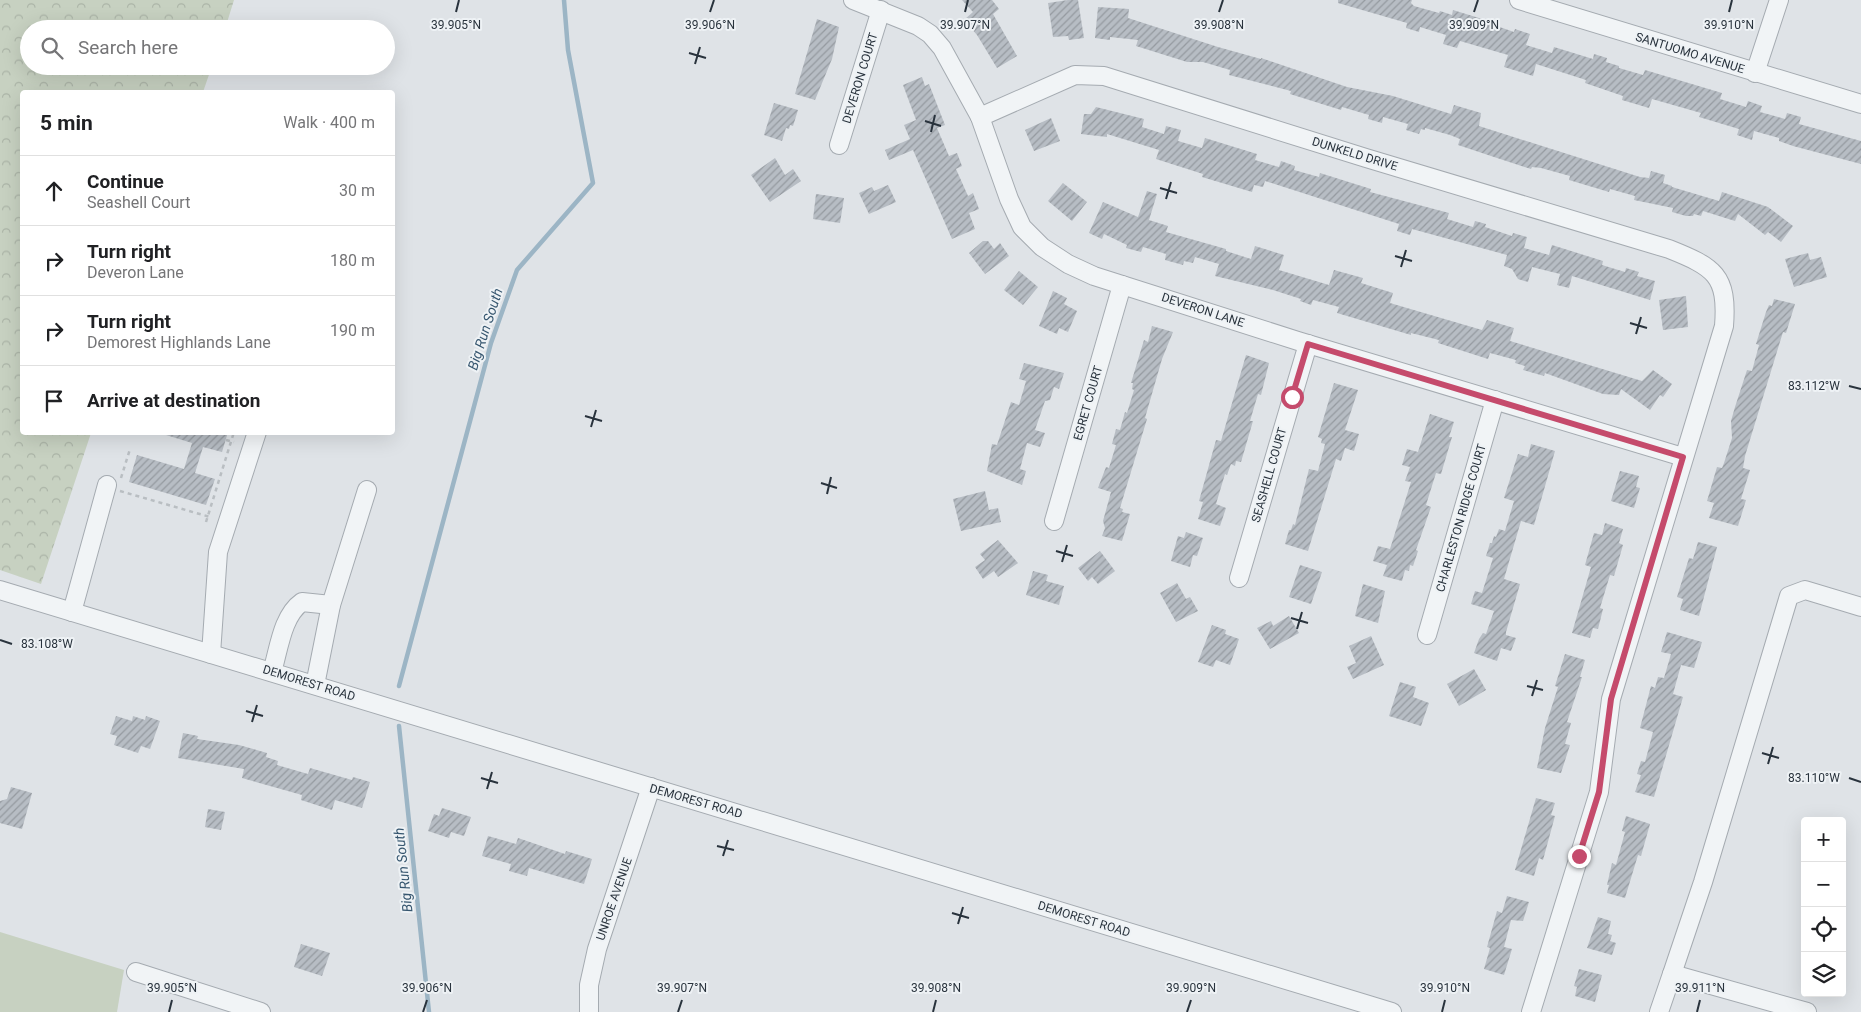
<!DOCTYPE html>
<html lang="en">
<head>
<meta charset="utf-8">
<style>
  body { margin:0; font-family:Roboto,sans-serif; background:#f6f6f6; color:#202124 }
  .controls { position:absolute; right:15px; bottom:15px; display:grid; overflow:hidden; border-radius:5px; box-shadow:0 5px 20px #0002 }
  .controls button { width:45px; height:45px; display:grid; place-items:center; padding:0; border:0; border-bottom:1px solid #e0e0e0; background:#fff; color:#202124; font:25px sans-serif }
  .stop { position:absolute; width:15px; height:15px; margin:-11px; border:4px solid #c54b6c; border-radius:50%; background:#fff }
  .stop.end { background:#c54b6c; border-color:#fff; box-shadow:0 1px 5px #0008 }
  .list { margin:0; padding:0; list-style:none }
  h2 { display:flex; justify-content:space-between; align-items:center; height:65px; margin:0; padding:0 20px; font-size:21px }
  h2 small { font-size:16px; font-weight:400; color:#757577 }
  .list li { display:grid; grid-template-columns:32px 1fr auto; gap:15px; align-items:center; box-sizing:border-box; height:70px; padding:0 20px; border-top:1px solid #e0e0e0 }
  .list b { display:block; font-size:19px; white-space:nowrap }
  .list p { margin:0; font-size:16px; white-space:nowrap; color:#757577 }
  .list em { font-size:16px; font-style:normal; color:#757577 }
  .icon { flex:none; width:28px; height:28px; fill:none; stroke:currentColor; stroke-width:2; stroke-linecap:round; stroke-linejoin:round }
  .map { position:relative; flex:none; width:1861px; height:1012px; overflow:hidden }
  .search { position:absolute; background:#fff; box-shadow:0 5px 20px #0002; left:20px; top:20px; width:375px; height:55px; display:flex; align-items:center; gap:12px; box-sizing:border-box; padding:0 18px; border-radius:28px; color:#757577; font-size:19px }
  .panel { position:absolute; background:#fff; box-shadow:0 5px 20px #0002; left:20px; top:90px; width:375px; height:345px; border-radius:5px }
  .map>svg:first-child { display:block }
  .green { fill:#c7d1c1 }
  .forest { fill:url(#forest-crowns) }
  .lines { fill:none; stroke-linecap:round; stroke-linejoin:round }
  .stream { stroke:#9cb5c5; stroke-width:4.5 }
  .building { fill:url(#building-hatch) }
  .minor-casing { stroke:#a5abb1; stroke-width:20 }
  .path { stroke:#b9bec2; stroke-width:2.5; stroke-dasharray:4 4; stroke-linecap:butt }
  .minor { stroke:#f1f4f6; stroke-width:18 }
  .route { stroke:#c54b6c; stroke-width:6 }
  .ticks { fill:none; stroke:#29333d; stroke-width:2 }
  .labels { text-anchor:middle; dominant-baseline:central; stroke-width:4; stroke-linejoin:round; paint-order:stroke }
  .street-label { font-size:12px; fill:#29333d; stroke:#eef2f5 }
  .water-label { font-size:14px; font-style:italic; fill:#36566f; stroke:#eef2f5 }
  .ticks-label { font-size:12px; text-anchor:middle; fill:#29333d; stroke:#eef2f5; stroke-width:4; stroke-linejoin:round; paint-order:stroke }
</style>
</head>
<body>
<div class="map">
<svg width="1861" height="1012" viewBox="0 0 1861 1012">
  <defs>
    <pattern id="forest-crowns" width="20" height="18" patternUnits="userSpaceOnUse" patternTransform="scale(1.25)"><rect width="20" height="18" fill="#c7d1c1"/><path d="M2 6a3 3 0 1 1 6 0M12 15a3 3 0 1 1 6 0" fill="none" stroke="#abb4a7"/></pattern>
    <pattern id="building-hatch" width="6" height="6" patternUnits="userSpaceOnUse" patternTransform="scale(1.25)"><rect width="6" height="6" fill="#b7bdc4"/><path d="M-1 1l2-2M0 6l6-6M5 7l2-2" fill="none" stroke="#959aa0"/></pattern>
  </defs>
  <rect width="100%" height="100%" fill="#dfe3e7"/>
  <!-- green -->
  <path class="green" d="M0,932L124,970L117,1012H0Z"/>
  <!-- forest -->
  <path class="forest" d="M0,0H234L225,29H29V66H212L203,92H22V432L91,433L41,584L0,570Z"/>
  <g class="lines">
    <!-- stream -->
    <g class="stream">
      <path d="M399,686L491,343L517,270L593,183L568,50L564,0"/>
      <path d="M399,726L429,1012"/>
    </g>
  </g>
  <!-- building -->
  <g class="building">
    <path d="M962,0H992L999,9L993,14L1017,56L997,68L977,35L964,20L973,12Z"/>
    <path d="M1068,0H1078L1084,38L1069,40L1068,36L1053,37L1048,3Z"/>
    <path d="M1338,0H1412L1411,3L1414,6L1439,13L1440,11L1452,15L1453,10L1492,22L1491,24L1514,32L1515,29L1530,34L1526,45L1552,53L1554,47L1593,59L1594,54L1607,58L1606,62L1619,66V68L1643,75L1645,70L1722,93L1720,99L1746,107L1748,101L1762,106L1760,112L1785,119L1787,113L1801,117L1799,124L1861,141V164L1793,146L1779,141V138L1754,131L1752,140L1737,135L1739,129L1699,117L1701,113L1652,99L1649,108L1622,100L1623,96L1585,83L1586,80L1536,64L1533,76L1504,67L1508,55L1460,41L1457,48L1443,44L1446,35L1420,27L1419,32L1406,28L1407,23L1338,3Z"/>
    <path d="M1098,7L1129,9L1128,18L1218,47L1261,59V58L1347,87L1393,96L1451,114L1454,105L1481,113L1479,126L1640,177L1649,178L1651,171L1665,175L1663,183L1672,186V187L1719,201L1722,192L1768,207L1793,226L1781,242L1768,232L1765,235L1738,214L1735,221L1703,211L1701,216L1694,214L1693,216H1686L1672,212L1673,208L1634,200L1635,196L1610,189L1609,192L1569,180L1570,176L1541,168L1532,167L1531,169L1491,156L1458,145L1460,139L1450,135L1425,128V130L1421,129L1419,134L1406,130L1408,124L1383,117L1382,123L1368,119L1369,115L1342,107L1341,110L1290,94L1291,91L1229,75L1230,70L1203,62H1187L1136,46L1138,40L1110,37V40L1095,38Z"/>
    <path d="M817,19L839,27L832,59L815,100L795,94Z"/>
    <path d="M922,77L925,86L929,84L945,125L937,128L949,156L957,153L962,166L956,169L968,196L973,193L979,209L969,213L975,229L952,239L913,150L889,160L885,150L910,139L904,125L916,120L903,85Z"/>
    <path d="M774,103L798,110L793,126L790,125L789,129L786,128L782,141L764,135Z"/>
    <path d="M1096,107L1144,119L1142,127L1164,134L1166,126L1181,130L1178,141L1202,148L1205,138L1257,154L1255,160L1279,167L1281,161L1295,166L1294,170L1319,177L1320,173L1371,189L1370,192L1449,213L1447,219L1473,227L1475,221L1486,224L1485,227L1512,236L1513,233L1527,237L1524,248L1549,255L1552,245L1603,261L1602,265L1625,272L1626,268L1639,272L1637,276L1655,281L1650,300L1572,276L1569,288L1557,285L1560,274L1532,267L1528,282L1518,279L1512,269L1504,266L1507,255L1412,229L1410,235L1397,231L1399,224L1265,181L1263,187L1254,185L1252,192L1202,177L1203,174L1156,159L1159,150L1107,134V137L1081,134L1084,114H1091Z"/>
    <path d="M1051,118L1060,141L1034,151L1025,130Z"/>
    <path d="M775,158L785,175L793,169L801,181L770,202L751,175Z"/>
    <path d="M1063,183L1087,202L1072,221L1048,201Z"/>
    <path d="M888,185L896,202L869,214L859,193L872,187L874,191Z"/>
    <path d="M1147,191L1157,194L1149,220L1168,226L1166,232L1226,249V251L1251,259L1255,246L1284,255L1279,270L1329,285L1334,270L1363,278L1361,283L1393,293L1390,303L1482,330L1487,320L1514,328L1510,341L1642,381L1653,370L1672,384L1663,397L1660,395L1650,410L1621,389L1619,395L1603,394L1545,373L1544,376L1523,370L1525,366L1515,363L1516,360L1490,353L1488,359L1438,343L1439,340L1411,333V335L1337,313L1339,307L1313,300L1311,305L1300,301L1301,299L1273,290L1215,276L1219,264L1195,257L1193,263L1184,261L1183,265L1165,260L1166,254L1143,247L1141,252L1126,248L1127,245L1104,234L1102,239L1089,233L1103,202L1138,217Z"/>
    <path d="M816,194L844,198L840,223L813,219Z"/>
    <path d="M983,241H988L994,249L1000,243L1009,256L985,274L969,253Z"/>
    <path d="M1808,253L1810,260L1821,257L1827,277L1794,287L1785,259Z"/>
    <path d="M1019,271L1038,287L1023,305L1004,290Z"/>
    <path d="M1053,291L1067,298L1064,304L1077,311L1068,332L1059,328L1057,334L1039,326Z"/>
    <path d="M1686,296L1688,327L1663,330L1659,300Z"/>
    <path d="M1774,299L1795,304L1786,333L1783,332L1745,456L1743,468L1750,470L1741,499L1746,500L1738,526L1709,518L1714,503L1707,501L1717,467L1722,468L1724,463L1732,438L1731,421L1735,407L1747,370L1752,371L1759,345L1756,344L1766,312L1769,305L1772,306Z"/>
    <path d="M1152,326L1173,332L1162,359L1145,418L1147,419L1120,508L1123,509L1122,512L1130,514L1122,541L1102,536L1105,528L1103,521L1111,492L1098,488L1106,467L1109,468L1116,445L1112,444L1116,429L1120,430L1125,412L1127,413L1134,390L1132,389L1133,383H1131L1144,340L1148,342Z"/>
    <path d="M1246,355L1269,363L1261,395L1258,394L1250,421H1253L1241,462L1236,461L1235,466L1231,464L1227,475L1225,474L1216,504L1226,508L1220,526L1198,519L1203,502L1199,501L1216,440L1221,441Z"/>
    <path d="M1024,363L1064,373L1059,389L1054,387L1050,400L1045,401L1035,430L1045,433L1040,447L1027,443L1020,469L1026,471L1022,485L987,471L992,444L997,445L1011,402L1019,405L1026,381L1019,379Z"/>
    <path d="M1334,383L1358,390L1345,430L1359,434L1354,451L1345,448L1341,461L1336,459L1308,551L1285,544L1289,530H1291L1293,524L1295,525L1309,469L1318,471L1325,444L1321,443L1322,439L1318,437Z"/>
    <path d="M1430,414L1454,422L1449,437H1452L1441,474L1436,473L1426,505L1431,507L1416,550L1418,551L1413,566L1410,565L1409,571L1405,570L1402,581L1383,576L1387,565L1373,561L1378,546L1390,549L1411,482L1405,481L1410,467L1402,465L1407,449L1418,452Z"/>
    <path d="M167,432H228L222,452L203,447L195,473L215,479L206,505L129,482L137,455L184,469L192,443L166,435Z"/>
    <path d="M1531,444L1555,451L1534,525L1521,521L1504,579L1520,584L1506,632V635L1516,638L1511,651L1501,648L1497,661L1474,653L1479,639L1483,633L1486,634L1494,611L1471,604L1475,591L1482,593L1493,558L1486,556L1490,543H1492L1494,536L1496,537L1499,529L1505,531L1514,501L1504,498L1518,454L1528,457Z"/>
    <path d="M1620,471L1639,476L1636,487L1640,488L1634,508L1611,501Z"/>
    <path d="M985,491L989,510L998,508L1001,522L961,531L953,499Z"/>
    <path d="M1605,523L1623,529L1619,543L1623,545L1614,576L1610,575L1600,608L1603,609L1598,629L1593,628L1590,638L1572,633L1591,567L1585,565L1594,533L1602,535Z"/>
    <path d="M1186,532L1203,538L1197,556L1193,555L1190,567L1171,561L1178,536L1184,538Z"/>
    <path d="M998,540L1018,563L998,577L994,571L983,579L975,567L985,560L980,554Z"/>
    <path d="M1698,542L1717,547L1699,616L1680,610L1683,599L1677,597L1689,558L1693,559Z"/>
    <path d="M1100,551L1115,571L1098,584L1092,577L1088,581L1078,568Z"/>
    <path d="M1300,565L1322,572L1311,604L1289,597Z"/>
    <path d="M1033,571L1048,575L1046,581L1064,586L1059,605L1026,595Z"/>
    <path d="M1177,583L1186,599L1190,597L1198,611L1176,622L1160,593Z"/>
    <path d="M1363,584L1385,591L1378,623L1355,616Z"/>
    <path d="M1289,616L1299,633L1270,649L1257,628L1271,621L1273,626Z"/>
    <path d="M1212,625L1226,630L1225,634L1239,639L1230,665L1216,660L1213,667L1198,662Z"/>
    <path d="M1667,632L1702,642L1694,668L1681,665L1673,694L1683,697L1654,797L1635,792L1641,775L1637,774L1641,761L1645,762L1653,732L1640,728L1651,686L1655,688L1658,677L1664,678L1671,654L1661,652Z"/>
    <path d="M1371,636L1384,665L1353,679L1347,667L1356,663L1349,646Z"/>
    <path d="M1565,654L1585,660L1580,677H1582L1567,722L1571,723L1565,744L1570,745L1561,773L1537,768L1545,728L1558,687L1555,686Z"/>
    <path d="M1474,669L1486,690L1459,706L1447,684Z"/>
    <path d="M1400,682L1416,687L1413,697L1429,703L1421,726L1389,716Z"/>
    <path d="M116,716L132,721L133,716L145,720L146,716L160,721L150,749L141,746L138,753L114,745L117,736L110,734Z"/>
    <path d="M183,733L198,736L197,739L239,745L267,753L266,757L278,761L277,765L308,774L310,768L352,780L353,777L370,782L362,808L335,800L332,810L301,800L302,795L242,778L244,769L178,758Z"/>
    <path d="M11,787L32,793L22,829L0,823V801L7,799Z"/>
    <path d="M1536,798L1555,803L1551,815L1555,816L1543,860L1539,858L1534,876L1515,870Z"/>
    <path d="M442,808L471,817L464,836L451,832L449,838L428,831L434,814L439,816Z"/>
    <path d="M208,809L225,812L221,830L205,827Z"/>
    <path d="M1626,816L1650,824L1641,856L1638,855L1625,898L1607,893L1609,885H1607L1612,863L1616,865L1625,832L1622,831Z"/>
    <path d="M488,836L516,844L518,838L565,854L566,851L592,859L584,884L529,868L527,876L509,871L511,864L482,856Z"/>
    <path d="M1507,896L1529,902L1523,921L1511,920L1504,947L1512,949L1504,975L1484,969L1490,948L1487,947L1497,911L1502,913Z"/>
    <path d="M1598,917L1611,921L1608,934L1612,935L1610,941L1616,943L1612,955L1587,948Z"/>
    <path d="M301,944L330,953L322,976L294,967Z"/>
    <path d="M1579,969L1602,975L1595,1002L1575,996L1577,987L1574,986Z"/>
  </g>
  <g class="lines">
    <!-- minor casing -->
    <g class="minor-casing">
      <g id="minor">
        <path d="M853,0L918,26L930,34L942,48L980,117L1009,199L1022,227L1042,247L1068,264L1094,276L1298,341L1683,457"/>
        <path d="M1519,0L1861,104"/>
        <path d="M1755,73L1779,0"/>
        <path d="M980,117L1075,75L1104,76L1366,158L1669,249C1714,267 1728,275 1724,326L1611,699L1599,792L1531,1012"/>
        <path d="M839,145L881,10"/>
        <path d="M1054,521L1122,285"/>
        <path d="M1239,578L1308,344"/>
        <path d="M0,590L1392,1012"/>
        <path d="M72,612L107,485"/>
        <path d="M1427,635L1495,400"/>
        <path d="M211,654L218,552L257,432"/>
        <path d="M272,672C279,649 282,616 302,602L331,605"/>
        <path d="M315,685L331,605L367,490"/>
        <path d="M136,972L261,1012"/>
        <path d="M1672,974L1703,882L1789,596L1805,590L1861,607"/>
        <path d="M589,1012V985L597,949L651,787"/>
        <path d="M1659,1012L1672,974L1807,1012"/>
      </g>
    </g>
    <!-- path -->
    <g class="path">
      <path d="M226,440L234,442"/>
      <path d="M121,478L130,449"/>
      <path d="M120,491L210,517"/>
      <path d="M206,522L234,432"/>
    </g>
    <!-- minor -->
    <use href="#minor" class="minor"/>
  </g>
  <g class="lines">
    <!-- route -->
    <path class="route" d="M1292,397L1308,344L1683,457L1611,699L1599,792L1579,856"/>
  </g>
  <!-- ticks -->
  <path class="ticks" d="M456,12L459,0M710,12L714,0M965,12L968,0M1219,12L1223,0M1474,12L1478,0M1729,12L1732,0M689,53L706,58M695,64L700,47M925,121L941,126M931,132L935,115M1160,188L1177,193M1166,199L1171,182M1395,256L1412,261M1401,267L1406,250M1630,323L1647,328M1636,334L1641,317M1849,386L1861,389M585,416L602,421M591,427L596,410M821,483L837,488M827,494L831,477M1056,551L1073,556M1062,562L1067,545M1291,618L1308,623M1297,629L1302,612M0,640L12,644M1527,686L1543,690M1532,696L1537,680M246,711L263,716M252,722L257,705M1762,753L1779,758M1768,764L1773,747M481,778L498,783M1849,778L1861,782M487,789L492,772M717,846L734,850M723,856L728,840M952,913L969,918M958,924L963,907M169,1012L172,1000M423,1012L427,1000M678,1012L682,1000M933,1012L936,1000M1187,1012L1191,1000M1442,1012L1445,1000M1697,1012L1700,1000"/>
  <g class="labels">
    <!-- street labels -->
    <g class="street-label">
      <text transform="translate(1690 53) rotate(17)">SANTUOMO AVENUE</text>
      <text transform="translate(860 78) rotate(-73)">DEVERON COURT</text>
      <text transform="translate(1355 154) rotate(17)">DUNKELD DRIVE</text>
      <text transform="translate(1203 310) rotate(18)">DEVERON LANE</text>
      <text transform="translate(1088 403) rotate(-74)">EGRET COURT</text>
      <text transform="translate(1269 475) rotate(-74)">SEASHELL COURT</text>
      <text transform="translate(1461 518) rotate(-74)">CHARLESTON RIDGE COURT</text>
      <text transform="translate(309 683) rotate(17)">DEMOREST ROAD</text>
      <text transform="translate(696 801) rotate(16)">DEMOREST ROAD</text>
      <text transform="translate(614 899) rotate(-71)">UNROE AVENUE</text>
      <text transform="translate(1084 919) rotate(17)">DEMOREST ROAD</text>
    </g>
    <!-- water labels -->
    <g class="water-label">
      <text transform="translate(485 329) rotate(-72)">Big Run South</text>
      <text transform="translate(403 870) rotate(-96)">Big Run South</text>
    </g>
  </g>
  <g class="ticks-label">
    <text x="456" y="29">39.905°N</text>
    <text x="710" y="29">39.906°N</text>
    <text x="965" y="29">39.907°N</text>
    <text x="1219" y="29">39.908°N</text>
    <text x="1474" y="29">39.909°N</text>
    <text x="1729" y="29">39.910°N</text>
    <text x="1814" y="390">83.112°W</text>
    <text x="47" y="648">83.108°W</text>
    <text x="1814" y="782">83.110°W</text>
    <text x="172" y="992">39.905°N</text>
    <text x="427" y="992">39.906°N</text>
    <text x="682" y="992">39.907°N</text>
    <text x="936" y="992">39.908°N</text>
    <text x="1191" y="992">39.909°N</text>
    <text x="1445" y="992">39.910°N</text>
    <text x="1700" y="992">39.911°N</text>
  </g>
</svg>
<div class="controls">
<button>+</button>
<button>−</button>
<button><svg class="icon" aria-label="locate" viewBox="0 0 24 24"><circle cx="12" cy="12" r="6"/><path d="M12 2v4M12 18v4M2 12h4M18 12h4"/></svg></button>
<button><svg class="icon" aria-label="layers" viewBox="0 0 24 24"><path d="M12 4l9 5-9 5-9-5zM3 14l9 5 9-5"/></svg></button>
</div>
<div class="stop" style="left:1292px;top:397px"></div>
<div class="stop end" style="left:1579px;top:856px"></div>
<div class="search"><svg class="icon" aria-label="search" viewBox="0 0 24 24"><circle cx="10" cy="10" r="6"/><path d="M15 15l6 6"/></svg>Search here</div>
<section class="panel">
<h2>5 min<small>Walk · 400 m</small></h2>
<ul class="list">
<li><svg class="icon" aria-label="ahead" viewBox="0 0 24 24"><path d="M12 20V5M6 11l6-6 6 6"/></svg><div><b>Continue</b><p>Seashell Court</p></div><em>30 m</em></li>
<li><svg class="icon" aria-label="right" viewBox="0 0 24 24"><path d="M7 20v-9h11M14 6l5 5-5 5"/></svg><div><b>Turn right</b><p>Deveron Lane</p></div><em>180 m</em></li>
<li><svg class="icon" aria-label="right" viewBox="0 0 24 24"><path d="M7 20v-9h11M14 6l5 5-5 5"/></svg><div><b>Turn right</b><p>Demorest Highlands Lane</p></div><em>190 m</em></li>
<li><svg class="icon" aria-label="arrive" viewBox="0 0 24 24"><path d="M6 21V4h12l-3 4 3 4H6"/></svg><div><b>Arrive at destination</b></div></li>
</ul>
</section>
</div>
</body>
</html>
